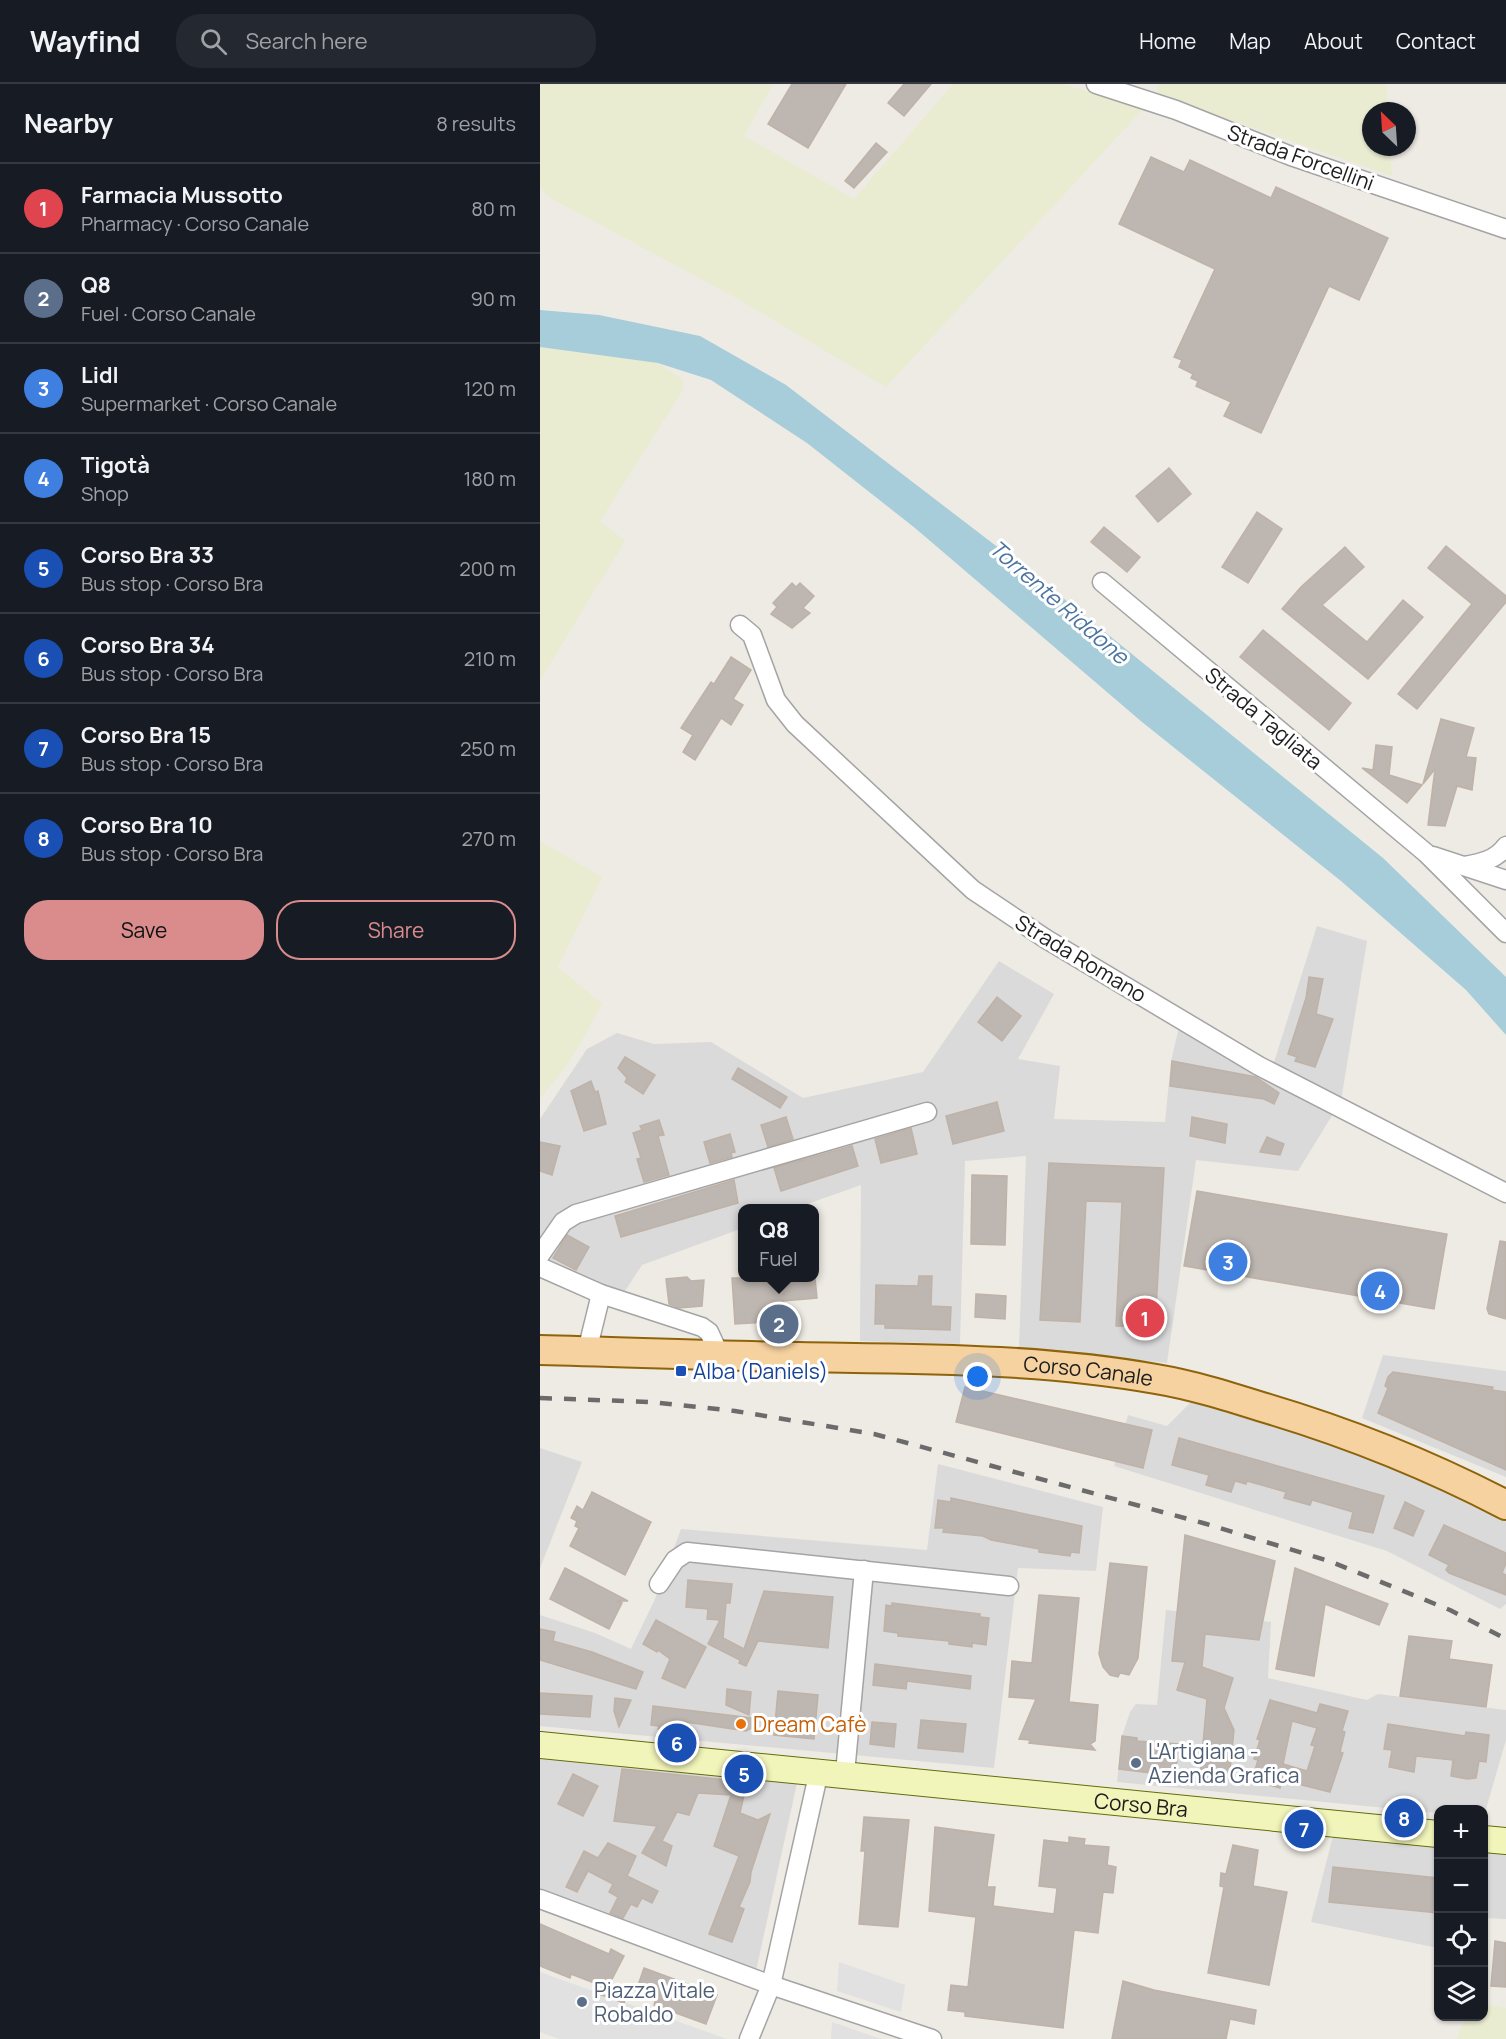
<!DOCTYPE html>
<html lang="en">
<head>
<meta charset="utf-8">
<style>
  body { margin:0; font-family:Manrope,sans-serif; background:#242831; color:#f1f3f6 }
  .controls { position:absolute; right:18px; bottom:18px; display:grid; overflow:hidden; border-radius:12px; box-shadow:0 2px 4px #0004 }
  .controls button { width:54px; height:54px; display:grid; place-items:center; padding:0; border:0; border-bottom:2px solid #363941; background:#171b24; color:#f1f3f6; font:30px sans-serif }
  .compass { position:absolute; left:822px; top:18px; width:54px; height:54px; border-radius:50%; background:#171b24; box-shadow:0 2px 4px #0004; rotate:335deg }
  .you { position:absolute; left:438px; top:1293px; width:21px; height:21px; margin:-15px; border:4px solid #fff; border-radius:50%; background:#1a73e8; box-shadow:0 0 0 9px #1a73e833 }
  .badge { display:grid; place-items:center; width:39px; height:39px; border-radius:50%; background:#da8c8d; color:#fff; font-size:20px; font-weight:700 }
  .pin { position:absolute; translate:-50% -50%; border:3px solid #fff; box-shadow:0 2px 6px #0006 }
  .popup { position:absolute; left:198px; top:1120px; width:81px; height:78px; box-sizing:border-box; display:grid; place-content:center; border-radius:12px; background:#171b24; filter:drop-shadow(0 2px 4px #0005); font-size:20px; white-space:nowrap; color:#9ea1a6 }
  .popup b { font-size:22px; color:#f1f3f6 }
  .popup::after { content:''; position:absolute; left:50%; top:100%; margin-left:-12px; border:12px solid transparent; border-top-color:#171b24 }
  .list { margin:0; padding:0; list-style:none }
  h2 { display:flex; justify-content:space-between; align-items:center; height:78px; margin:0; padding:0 24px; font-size:26px }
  h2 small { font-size:20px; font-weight:400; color:#9ea1a6 }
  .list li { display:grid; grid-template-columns:39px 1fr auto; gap:18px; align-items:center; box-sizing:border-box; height:90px; padding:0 24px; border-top:2px solid #363941 }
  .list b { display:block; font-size:22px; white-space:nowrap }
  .list p { margin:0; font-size:20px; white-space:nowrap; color:#9ea1a6 }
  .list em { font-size:20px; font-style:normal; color:#9ea1a6 }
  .actions { display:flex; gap:12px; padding:18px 24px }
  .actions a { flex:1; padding:14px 0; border:2px solid #da8c8d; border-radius:24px; text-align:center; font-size:21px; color:#da8c8d }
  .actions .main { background:#da8c8d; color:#111 }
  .icon { flex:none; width:33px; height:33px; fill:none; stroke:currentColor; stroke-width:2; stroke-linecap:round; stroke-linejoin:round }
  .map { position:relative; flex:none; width:966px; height:1955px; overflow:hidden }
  header { display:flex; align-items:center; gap:36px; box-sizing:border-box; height:84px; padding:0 30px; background:#171b24; border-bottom:2px solid #363941 }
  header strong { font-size:28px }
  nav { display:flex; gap:33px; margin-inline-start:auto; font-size:21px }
  .search { width:420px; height:54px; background:#242831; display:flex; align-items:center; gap:15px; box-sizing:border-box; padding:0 21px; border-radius:24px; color:#9ea1a6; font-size:22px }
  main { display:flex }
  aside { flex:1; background:#171b24 }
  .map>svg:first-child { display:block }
  .residential { fill:#dbdada }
  .farmland { fill:#e9ecd0 }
  .parking { fill:#e1e1e1 }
  .water { fill:#a6cdd9 }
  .building { fill:#beb6b0; stroke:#bfb2a7; stroke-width:1.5; fill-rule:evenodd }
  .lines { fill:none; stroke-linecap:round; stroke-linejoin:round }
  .street-casing { stroke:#a4a4a4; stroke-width:21 }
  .secondary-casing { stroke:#626d0b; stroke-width:28 }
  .primary-casing { stroke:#8e6309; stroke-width:32 }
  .street { stroke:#fff; stroke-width:18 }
  .secondary { stroke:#f2f5ba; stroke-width:26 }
  .primary { stroke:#f6d2a0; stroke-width:28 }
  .rail { stroke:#6b6b6b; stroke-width:4.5; stroke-dasharray:12 12; stroke-linecap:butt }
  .transit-dot { fill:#1a4fb4; stroke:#fff; stroke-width:2 }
  .food-dot { fill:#e8710a; stroke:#fff; stroke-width:2 }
  .service-dot { fill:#5c6f8a; stroke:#fff; stroke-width:2 }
  .labels { text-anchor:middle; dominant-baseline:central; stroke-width:6; stroke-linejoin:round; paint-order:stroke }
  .street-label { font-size:21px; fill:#1d1d1d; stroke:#fff }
  .transit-label { font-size:21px; fill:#164399; stroke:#fff; text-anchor:start }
  .food-label { font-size:21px; fill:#c56008; stroke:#fff; text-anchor:start }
  .service-label { font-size:21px; fill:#4e5e75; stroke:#fff; text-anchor:start }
  .water-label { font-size:22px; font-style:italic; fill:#4c75a0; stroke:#fff }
</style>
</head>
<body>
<header>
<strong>Wayfind</strong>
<div class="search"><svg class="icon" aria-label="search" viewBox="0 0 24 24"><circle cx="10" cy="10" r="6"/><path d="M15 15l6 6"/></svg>Search here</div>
<nav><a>Home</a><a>Map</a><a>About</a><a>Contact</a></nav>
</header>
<main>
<aside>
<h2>Nearby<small>8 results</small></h2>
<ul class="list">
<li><span class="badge" style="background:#e0444e">1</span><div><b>Farmacia Mussotto</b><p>Pharmacy · Corso Canale</p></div><em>80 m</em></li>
<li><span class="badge" style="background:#5c6f8a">2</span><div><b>Q8</b><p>Fuel · Corso Canale</p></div><em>90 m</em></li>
<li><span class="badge" style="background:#3f7fe0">3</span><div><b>Lidl</b><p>Supermarket · Corso Canale</p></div><em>120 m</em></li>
<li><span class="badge" style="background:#3f7fe0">4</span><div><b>Tigotà</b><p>Shop</p></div><em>180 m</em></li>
<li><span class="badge" style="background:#1a4fb4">5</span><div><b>Corso Bra 33</b><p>Bus stop · Corso Bra</p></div><em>200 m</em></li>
<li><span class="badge" style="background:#1a4fb4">6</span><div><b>Corso Bra 34</b><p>Bus stop · Corso Bra</p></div><em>210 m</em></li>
<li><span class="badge" style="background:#1a4fb4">7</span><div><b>Corso Bra 15</b><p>Bus stop · Corso Bra</p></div><em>250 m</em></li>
<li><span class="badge" style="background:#1a4fb4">8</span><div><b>Corso Bra 10</b><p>Bus stop · Corso Bra</p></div><em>270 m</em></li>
</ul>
<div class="actions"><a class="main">Save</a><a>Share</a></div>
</aside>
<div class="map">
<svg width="966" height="1955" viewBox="0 0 966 1955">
  <rect width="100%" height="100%" fill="#eeebe4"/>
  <!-- residential -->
  <g class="residential">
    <path d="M777,842L827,857L801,1017L758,1087L656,1076L627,1279L479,1263L486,1072L425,1077L420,1260L320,1257L321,1101L256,1124H203V1144L102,1181L81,1213L0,1177V1035L47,965L77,949L114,960L171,958L263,1014L383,988L459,877L514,910L478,975L520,982L514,1035L625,1038L631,977L640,939L729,994Z"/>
    <path d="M843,1271L966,1287V1393L822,1334Z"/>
    <path d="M651,1318L810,1360L966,1436V1520L960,1525L847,1467L574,1382L588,1331L627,1342Z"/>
    <path d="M0,1364L42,1378L0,1484Z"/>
    <path d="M398,1380L563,1423L556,1487L478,1484L454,1684L0,1642V1531L55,1549L91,1565L115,1515L141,1445L387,1466Z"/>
    <path d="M626,1526L731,1538L728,1594L827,1616L838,1610L966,1626V1656L944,1732V1726H898V1729L577,1698L582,1652L590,1628L596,1620L617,1621Z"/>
    <path d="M0,1667L257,1699L216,1887L0,1809Z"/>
    <path d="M793,1752L898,1764V1864L771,1838Z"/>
    <path d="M944,1769L966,1771V1835L946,1834L944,1850Z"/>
  </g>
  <!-- farmland -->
  <g class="farmland">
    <path d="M0,0H233L204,52L314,115L413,0H523L604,24L346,303L198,215L7,112L0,102Z"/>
    <path d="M617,0H847L848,27H831V63H850L852,92L617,10Z"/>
    <path d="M0,263L118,279L143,296V306L60,437L85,457L0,596Z"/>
    <path d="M0,757L62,793L18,883L62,920L30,977L0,1015Z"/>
    <path d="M944,1919L966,1924V1955H917L925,1933L944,1932Z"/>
  </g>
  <!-- parking -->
  <g class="parking">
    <path d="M299,1878L365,1901L361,1928L297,1907Z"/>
    <path d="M0,1888L187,1955H19L0,1948Z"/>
    <path d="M292,1938L341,1955H291Z"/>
  </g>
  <!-- water -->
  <path class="water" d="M0,226L59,231L160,252L246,301L507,501L843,774L966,893V951L926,906L801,797L602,638L375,444L267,359L171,296L118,279L0,263Z"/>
  <!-- building -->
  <g class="building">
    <path d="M252,0H306L268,64L228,40Z"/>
    <path d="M364,0H391L364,32L348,19Z"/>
    <path d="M336,59L347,68L314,104L305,97Z"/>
    <path d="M611,73L644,88L650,76L731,114L736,103L848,154L819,216L789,202L721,349L684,332L691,318L656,302L658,297L651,294L653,290L639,283L642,276L634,273L675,185L579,140Z"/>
    <path d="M629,384L651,410L618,438L596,412Z"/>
    <path d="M717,428L742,445L708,499L682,483Z"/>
    <path d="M564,443L600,473L587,488L551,458Z"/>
    <path d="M906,462L966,512V518L877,625L858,610L932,520L888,484Z"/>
    <path d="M805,463L824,483L782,521L827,558L863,516L883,533L828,595L742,525L761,503Z"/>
    <path d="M252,499L256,503L260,499L274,512L263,524L270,529L252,544L231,530L237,523L233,519Z"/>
    <path d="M723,546L811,619L789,646L700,573Z"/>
    <path d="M191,573L211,586L193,615L203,621L191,641L181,634L155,676L143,668L153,651L141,644L171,598L174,600Z"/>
    <path d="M901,635L934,644L926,673L936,674L932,706L917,702L905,742L888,741L895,685L883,700Z"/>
    <path d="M836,661L852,663L849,691L882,701L867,719L822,684L833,686Z"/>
    <path d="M769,893L783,895L776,930L793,935L775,983L755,977L757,973L748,970L766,914Z"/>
    <path d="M457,913L481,932L462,957L438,938Z"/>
    <path d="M85,973L115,991L103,1010L85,998L87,994L78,984Z"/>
    <path d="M632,977L716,993L739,1009L734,1020L724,1015L630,1002Z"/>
    <path d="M198,984L247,1013L240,1024L192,995Z"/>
    <path d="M51,997L55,1008L58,1007L66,1040L44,1047L31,1007Z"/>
    <path d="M457,1018L464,1047L413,1060L406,1032Z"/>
    <path d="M246,1033L253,1055L228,1063L221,1041Z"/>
    <path d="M652,1033L687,1040L685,1059L650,1052Z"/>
    <path d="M119,1036L124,1051L118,1052L129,1091L104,1098L97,1075L101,1074L93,1049L102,1046L100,1042Z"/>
    <path d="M371,1044L377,1070L341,1079L335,1055Z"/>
    <path d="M190,1050L195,1068L191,1069L192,1073L170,1079L164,1058Z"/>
    <path d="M727,1053L744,1060L740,1071L720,1068Z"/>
    <path d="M0,1058L20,1062L12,1091L0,1087Z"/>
    <path d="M312,1062L318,1082L241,1107L234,1084Z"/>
    <path d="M509,1079L624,1084L615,1243L576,1242L582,1118L546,1117L540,1238L500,1236Z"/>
    <path d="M432,1091L467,1092L465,1161L431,1160Z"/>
    <path d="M194,1096L198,1119L81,1153L75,1132Z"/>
    <path d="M657,1107L907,1150L894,1225L644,1182Z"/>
    <path d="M27,1151L49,1163L36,1186L13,1174Z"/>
    <path d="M960,1157L966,1158V1235L949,1230L947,1225Z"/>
    <path d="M379,1192H392L391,1222L411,1223L410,1246L345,1244V1240H335L336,1201L378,1202Z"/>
    <path d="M147,1193L151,1197L164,1196L162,1222L139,1224L129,1220L126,1195Z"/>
    <path d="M192,1194H275L277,1214L243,1217L246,1252L231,1253L230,1238L195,1240Z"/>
    <path d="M436,1210L466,1212L465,1235L435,1233Z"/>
    <path d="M853,1288L953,1303L952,1306L966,1308V1386L838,1329L848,1304L845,1302L848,1293Z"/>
    <path d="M425,1303L612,1346L603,1384L416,1338Z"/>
    <path d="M639,1354L844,1412L833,1449L809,1444L813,1428L772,1416L770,1421L744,1414L746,1408L707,1397L706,1400L695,1397L691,1408L666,1401L669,1391L632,1381Z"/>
    <path d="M52,1408L111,1438L85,1491L30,1462L39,1444L35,1442L37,1437L31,1434L37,1422L43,1426Z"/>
    <path d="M411,1414L542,1442L539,1469L531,1468L530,1472L499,1468V1465L451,1456L443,1452L403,1448L404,1444H395L398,1416L411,1418Z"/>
    <path d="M865,1418L884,1427L873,1452L854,1444Z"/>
    <path d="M904,1441L966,1469V1479L962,1489L966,1491V1511L909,1489L906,1486L909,1481L889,1471Z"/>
    <path d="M645,1451L735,1477L719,1556L665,1550L662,1583L693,1594L684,1624L694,1646L689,1696L660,1693L667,1615L637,1606L645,1578L632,1577Z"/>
    <path d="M570,1479L607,1483L598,1574L589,1591L580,1589L578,1593L570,1591L563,1583L559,1570Z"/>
    <path d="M25,1484L88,1517H77L82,1519L69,1545L10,1515Z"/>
    <path d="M755,1484L848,1520L839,1541L785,1520L774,1592L736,1585Z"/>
    <path d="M148,1496L192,1500L190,1519H186L183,1554L204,1565L224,1507L293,1513L288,1564L218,1557L206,1582L199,1579L200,1576L168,1560L180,1536L167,1535L168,1525L146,1523Z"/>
    <path d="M499,1511L539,1514L529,1618L558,1621L555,1657L550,1660L555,1666L489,1659L490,1656L479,1655L496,1615L469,1613L472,1577L492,1579Z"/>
    <path d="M352,1519L440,1530V1533L449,1534L446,1561L432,1559V1563L409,1560V1557L358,1552V1549L344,1547L346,1521L352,1522Z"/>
    <path d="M116,1536L166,1563L145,1604L122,1594L130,1575L118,1566L117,1568L103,1560Z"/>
    <path d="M0,1545L15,1548L13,1557L52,1568L103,1588L96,1605L0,1576Z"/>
    <path d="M869,1552L912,1557L909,1575L952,1581L946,1623L860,1612Z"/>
    <path d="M335,1580L431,1592L430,1605L367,1597L366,1605L333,1601Z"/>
    <path d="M187,1605L211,1608L209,1631L186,1621Z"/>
    <path d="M238,1607L278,1611L274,1655L234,1651Z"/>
    <path d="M0,1609L52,1612L50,1633L0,1630Z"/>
    <path d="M75,1614L91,1616L79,1643L74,1627Z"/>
    <path d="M730,1616L777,1629L780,1620L808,1627L802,1647L805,1648L800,1668L803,1669L790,1708L742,1696L740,1704L712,1696L718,1676L714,1675L720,1656L717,1655ZM752,1637L777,1644L771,1661L775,1662L767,1687L743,1680Z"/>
    <path d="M113,1622L212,1634V1644L206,1647L146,1638L145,1645L137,1644V1647L118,1645L119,1642L111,1641Z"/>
    <path d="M381,1636L426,1640L423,1668L378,1664Z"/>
    <path d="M332,1638L356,1640L354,1663L330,1660Z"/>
    <path d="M848,1640L925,1652L926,1648L949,1651L946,1678L939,1677L936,1694L927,1695L911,1692L913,1676L876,1672L874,1688L849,1683L852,1666L844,1665Z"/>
    <path d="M582,1652L597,1654V1657L639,1660L635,1692L579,1685Z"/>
    <path d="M82,1685L207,1698L200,1729L218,1736L230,1730L211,1788L210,1798L199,1823L204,1825L192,1858L169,1850L199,1772L174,1762L191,1711L158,1709L149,1731L137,1728L122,1757L132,1762L126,1782L102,1769L117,1742L74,1737Z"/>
    <path d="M33,1690L58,1702L43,1732L18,1720Z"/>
    <path d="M324,1733L369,1736L358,1843L319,1840L325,1767H321Z"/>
    <path d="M395,1743L454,1751L447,1803H455L453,1822L514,1830L517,1804L499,1802L504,1756L529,1759V1753L545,1755L544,1761L569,1763L567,1781L576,1783L573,1809L563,1808L558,1849L534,1846L523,1944L425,1932V1928L408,1926L411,1901L428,1903L436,1833L389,1827Z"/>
    <path d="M68,1759L96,1772L87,1792L118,1807L112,1819L102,1814L97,1823L91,1820L83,1834L70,1829L78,1813L69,1808L73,1800L48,1787L37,1808L26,1803L44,1767L58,1774Z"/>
    <path d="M693,1761L718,1766L713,1802L747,1808L729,1901L668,1889L684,1803L680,1802L681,1789L686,1790Z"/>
    <path d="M793,1783L898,1794V1829L789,1818Z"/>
    <path d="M0,1840L69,1870L71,1865L84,1872L69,1901L88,1908L84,1919L59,1910L62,1902L31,1890L30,1894L0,1882Z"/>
    <path d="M955,1857L966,1859V1903L951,1902Z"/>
    <path d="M104,1884L177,1911L166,1940L114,1921L116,1914L96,1907Z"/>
    <path d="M583,1897L614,1906L716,1926L714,1940L690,1935L686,1955H572Z"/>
  </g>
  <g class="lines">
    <!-- street casing -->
    <g class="street-casing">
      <g id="street">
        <path d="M556,0L636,26L751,72L966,145"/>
        <path d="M562,498L886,769L966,849"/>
        <path d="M200,541L212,551L236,616L255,640L433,806L506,855L719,982L966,1109"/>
        <path d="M893,772L966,796"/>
        <path d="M924,782C941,779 956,776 966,762"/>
        <path d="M0,1171L23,1138L36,1130L387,1028"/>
        <path d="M0,1183L61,1210L162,1243L169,1248L180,1272"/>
        <path d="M47,1267L61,1210"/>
        <path d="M119,1500L135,1476L147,1468L469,1502"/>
        <path d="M305,1689L324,1486"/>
        <path d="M0,1815L231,1901L392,1955"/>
        <path d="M209,1955L231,1901L279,1687"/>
      </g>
    </g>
    <!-- secondary casing -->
    <g class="secondary-casing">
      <g id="secondary">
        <path id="s1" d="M0,1661L898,1750"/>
        <path d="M944,1755L966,1757"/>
      </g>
    </g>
    <!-- primary casing -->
    <g class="primary-casing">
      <g id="primary">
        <path id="s2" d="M0,1266C86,1268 172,1272 259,1273C377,1275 499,1274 616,1295C652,1301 687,1312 722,1323C807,1348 887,1380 966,1421"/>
      </g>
    </g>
    <!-- street -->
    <use href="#street" class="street"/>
    <!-- secondary -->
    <use href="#secondary" class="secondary"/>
    <!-- primary -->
    <use href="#primary" class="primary"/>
    <!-- rail -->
    <path class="rail" d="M0,1314L111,1318L195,1327L334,1350L663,1439L789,1477L910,1526L966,1555"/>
  </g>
  <!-- markers -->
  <rect class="transit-dot" x="135" y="1281" width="12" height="12" rx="3"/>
  <circle class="food-dot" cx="201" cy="1640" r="6"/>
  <g class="service-dot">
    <circle cx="596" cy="1679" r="6"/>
    <circle cx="42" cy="1918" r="6"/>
  </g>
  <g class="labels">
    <!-- street labels -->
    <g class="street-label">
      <text transform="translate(761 73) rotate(20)">Strada Forcellini</text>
      <text transform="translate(724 634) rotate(40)">Strada Tagliata</text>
      <text transform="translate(541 874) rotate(31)">Strada Romano</text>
      <text stroke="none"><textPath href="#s2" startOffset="549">Corso Canale</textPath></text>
      <text stroke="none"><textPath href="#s1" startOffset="604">Corso Bra</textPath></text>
    </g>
    <!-- transit labels -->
    <g class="transit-label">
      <text x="153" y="1287">Alba (Daniels)</text>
    </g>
    <!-- food labels -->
    <g class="food-label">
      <text x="213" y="1640">Dream Cafè</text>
    </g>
    <!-- service labels -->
    <g class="service-label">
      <text x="608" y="1667">L'Artigiana -<tspan x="608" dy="24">Azienda Grafica</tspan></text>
      <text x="54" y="1906">Piazza Vitale<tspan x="54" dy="24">Robaldo</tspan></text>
    </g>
    <!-- water labels -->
    <g class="water-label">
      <text transform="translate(519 518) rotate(41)">Torrente Riddone</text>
    </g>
  </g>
</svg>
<div class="controls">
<button>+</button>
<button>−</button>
<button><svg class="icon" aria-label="locate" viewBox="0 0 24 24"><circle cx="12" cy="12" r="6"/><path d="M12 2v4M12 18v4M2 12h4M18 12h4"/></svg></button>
<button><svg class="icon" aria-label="layers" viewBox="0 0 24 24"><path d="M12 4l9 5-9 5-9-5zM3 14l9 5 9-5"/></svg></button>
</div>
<svg class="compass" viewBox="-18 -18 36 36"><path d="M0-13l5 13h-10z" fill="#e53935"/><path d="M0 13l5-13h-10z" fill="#9ea1a6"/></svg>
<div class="you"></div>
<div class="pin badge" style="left:605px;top:1234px;background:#e0444e">1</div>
<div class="pin badge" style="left:239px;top:1240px;background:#5c6f8a">2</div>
<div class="popup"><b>Q8</b>Fuel</div>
<div class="pin badge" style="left:688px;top:1178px;background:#3f7fe0">3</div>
<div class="pin badge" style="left:840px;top:1207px;background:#3f7fe0">4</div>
<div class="pin badge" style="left:204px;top:1690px;background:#1a4fb4">5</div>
<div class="pin badge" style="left:137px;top:1659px;background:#1a4fb4">6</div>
<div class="pin badge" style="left:764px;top:1745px;background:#1a4fb4">7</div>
<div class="pin badge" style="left:864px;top:1734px;background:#1a4fb4">8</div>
</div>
</main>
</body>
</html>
